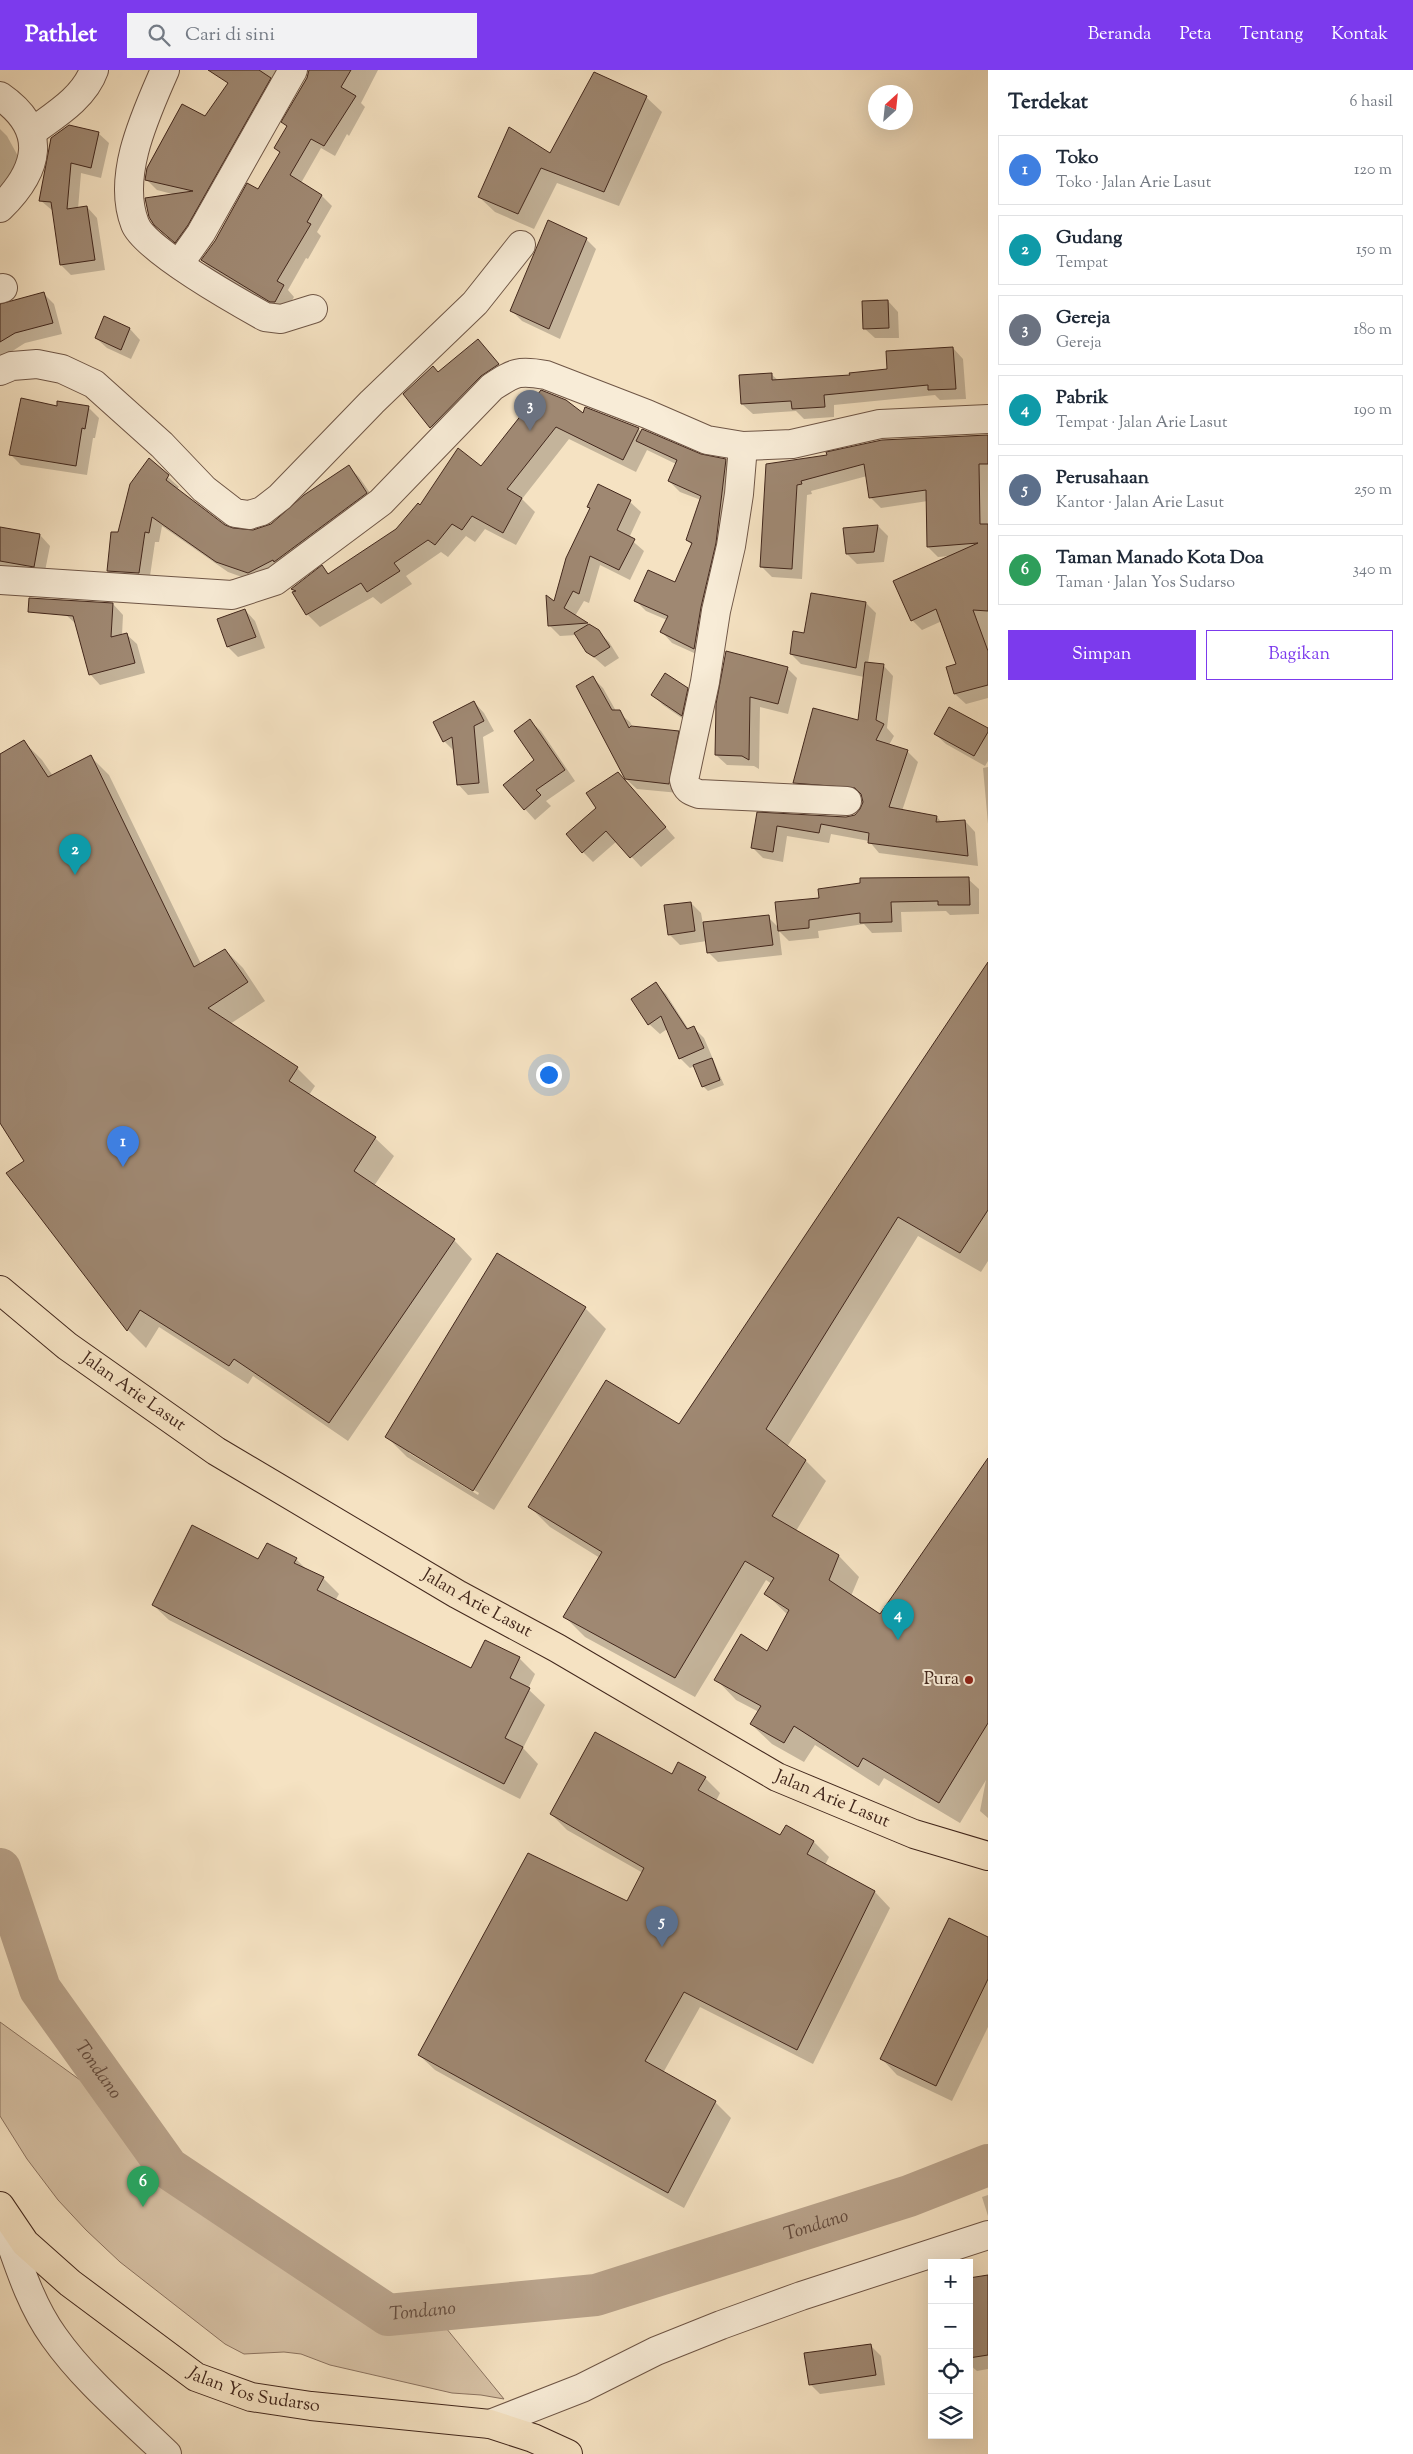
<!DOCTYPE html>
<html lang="id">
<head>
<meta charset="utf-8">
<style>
  body { margin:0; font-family:"Sorts Mill Goudy",serif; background:#f2f2f3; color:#1f2937 }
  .controls { position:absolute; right:15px; bottom:15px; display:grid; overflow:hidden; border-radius:0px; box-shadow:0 5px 20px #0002 }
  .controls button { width:45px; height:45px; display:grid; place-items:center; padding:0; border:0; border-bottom:1px solid #e0e1e3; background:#fff; color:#1f2937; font:25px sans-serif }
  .compass { position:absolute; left:868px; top:15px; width:45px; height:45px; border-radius:50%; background:#fff; box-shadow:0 5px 20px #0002; rotate:27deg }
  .you { position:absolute; left:548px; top:1004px; width:18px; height:18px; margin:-12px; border:4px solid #fff; border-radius:50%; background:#1a73e8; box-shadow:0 0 0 8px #1a73e833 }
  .badge { display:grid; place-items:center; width:32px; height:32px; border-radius:50%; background:#7c3aed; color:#fff; font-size:16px; font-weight:700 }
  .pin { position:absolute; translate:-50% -41px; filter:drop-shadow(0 1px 2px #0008) }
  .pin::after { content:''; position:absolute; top:26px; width:18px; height:15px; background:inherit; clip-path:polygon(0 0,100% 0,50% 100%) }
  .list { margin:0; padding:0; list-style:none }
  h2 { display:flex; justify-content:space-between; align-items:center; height:65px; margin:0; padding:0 20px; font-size:21px }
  h2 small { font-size:16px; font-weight:400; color:#747a83 }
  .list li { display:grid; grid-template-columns:32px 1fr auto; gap:15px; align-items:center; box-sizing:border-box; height:70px; margin:0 10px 10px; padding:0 10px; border:1px solid #e0e1e3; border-radius:0px }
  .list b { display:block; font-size:19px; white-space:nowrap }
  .list p { margin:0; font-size:16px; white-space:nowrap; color:#747a83 }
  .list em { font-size:16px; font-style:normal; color:#747a83 }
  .actions { display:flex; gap:10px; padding:15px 20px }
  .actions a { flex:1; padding:11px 0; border:1px solid #7c3aed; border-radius:0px; text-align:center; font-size:18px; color:#7c3aed }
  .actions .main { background:#7c3aed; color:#fff }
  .icon { flex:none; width:28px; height:28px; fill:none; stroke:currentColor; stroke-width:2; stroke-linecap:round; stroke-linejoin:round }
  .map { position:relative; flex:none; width:988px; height:2384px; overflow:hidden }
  header { display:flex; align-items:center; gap:30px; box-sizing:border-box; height:70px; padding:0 25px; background:#7c3aed; color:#fff }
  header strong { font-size:24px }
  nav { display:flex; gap:28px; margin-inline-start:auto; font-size:18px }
  .search { width:350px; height:45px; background:#f2f2f3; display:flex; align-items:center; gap:12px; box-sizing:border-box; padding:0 18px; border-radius:0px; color:#747a83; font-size:19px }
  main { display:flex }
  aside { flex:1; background:#fff }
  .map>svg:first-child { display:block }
  .green { fill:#d7c2a6; stroke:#8c7461 }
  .shadow { fill:#0003; fill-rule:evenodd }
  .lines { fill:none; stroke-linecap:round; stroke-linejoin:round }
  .river { stroke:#b8a28a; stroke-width:42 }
  .building { fill:#9f8872; stroke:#42271c }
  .minor-casing { stroke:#6f5646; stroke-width:30 }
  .major-casing { stroke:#42271c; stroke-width:30 }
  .highway-casing { stroke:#42271c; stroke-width:30 }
  .minor { stroke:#f8ecd7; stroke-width:28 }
  .major { stroke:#f5e2c2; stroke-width:28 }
  .highway { stroke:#f5e2c2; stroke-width:28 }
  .poi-dot { fill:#8f2418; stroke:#f8ecd7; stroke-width:2 }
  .labels { text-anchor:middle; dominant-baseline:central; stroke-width:4; stroke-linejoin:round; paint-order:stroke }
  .street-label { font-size:18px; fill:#42271c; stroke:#f8ecd7 }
  .poi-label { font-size:18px; fill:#42271c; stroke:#f8ecd7; text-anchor:end }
  .water-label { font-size:19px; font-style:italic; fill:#654c3d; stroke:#f8ecd7 }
</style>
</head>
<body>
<header>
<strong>Pathlet</strong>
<div class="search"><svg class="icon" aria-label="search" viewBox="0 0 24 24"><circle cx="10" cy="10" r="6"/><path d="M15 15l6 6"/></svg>Cari di sini</div>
<nav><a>Beranda</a><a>Peta</a><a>Tentang</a><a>Kontak</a></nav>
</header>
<main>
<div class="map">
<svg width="988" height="2384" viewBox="0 0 988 2384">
  <rect width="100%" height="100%" fill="#f5e2c2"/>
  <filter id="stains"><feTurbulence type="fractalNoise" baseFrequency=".004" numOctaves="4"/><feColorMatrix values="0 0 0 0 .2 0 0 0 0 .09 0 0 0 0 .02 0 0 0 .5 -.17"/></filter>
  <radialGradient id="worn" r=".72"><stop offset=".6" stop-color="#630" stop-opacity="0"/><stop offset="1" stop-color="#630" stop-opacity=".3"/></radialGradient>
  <!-- green -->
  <path class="green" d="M0,1952L87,2015L128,2055L171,2090L201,2107L227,2143L300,2199L372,2241L408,2247L446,2258L504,2329L481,2325L452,2323L330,2295L301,2284L284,2282L244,2284L225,2274L120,2192L86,2160L58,2130L27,2089L0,2046Z"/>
  <!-- shadow -->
  <g class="shadow">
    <path d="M231,0H292L186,182L166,165L176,125L157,120L147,110L149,94L182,35L205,48L229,14L225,10Z"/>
    <path d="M310,0H378L361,33L365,37L349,66L347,64L335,86L321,78L301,113L322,126L332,136L317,162L321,166L308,189L306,188L288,220L294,227L285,242L213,201L202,190L259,121L281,83L276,78L288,57L283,52Z"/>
    <path d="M646,27L662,42L619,136L557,113L534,159L495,142L479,127Z"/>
    <path d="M0,59L7,66L25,99L0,119Z"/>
    <path d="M98,63L109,73L101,108L81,103L78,139L87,137L97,148L105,200L71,205L61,195L53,141L40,130L52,68Z"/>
    <path d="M586,169L596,179L560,269L522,251L512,241Z"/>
    <path d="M44,224L54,234L62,264L25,273L3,287L0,286V235Z"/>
    <path d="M888,231L898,242L899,268H875L864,258Z"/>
    <path d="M130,259L140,270L131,289L107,278L96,268Z"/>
    <path d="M478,271L509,305L441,368L405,324L439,303Z"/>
    <path d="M953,278L963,289L966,329L940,330L935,325L834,335V347L804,349L796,341L753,344L742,334L771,304L779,311L851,307L888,300Z"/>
    <path d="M541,321L583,344L638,359L642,362L700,386L726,390L736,401L705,588L672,573L662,562L667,550L646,541L636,531L675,513L692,475L687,470L701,430L680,422L669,411L676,394L647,380L636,402L569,369L522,429L535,442L516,475L485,459L475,472L466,466L448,487L441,482L406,506L412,514L381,534L373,527L320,557L307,544L293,519L322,497L330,505L397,460L420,437L482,398Z"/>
    <path d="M88,337L99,348L95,368H93L87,405L21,395L10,384L58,338Z"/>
    <path d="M988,366V628L966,634L955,624L948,598L958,595L942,551L922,560L912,550L950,486L938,487L928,477V431L881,438L871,428L867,406L811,421L812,424L807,425L802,509L772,507L762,497L768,395L829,386L882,371Z"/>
    <path d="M149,390L179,417L176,420L225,456L247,462L272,454L349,397L359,407L377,433L259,513L228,502L162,456L159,472H155L149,513L119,511L108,501L119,464Z"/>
    <path d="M630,432L641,442L629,468L644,481L630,510L600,495L589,533L584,531L575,546L598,561L609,572L619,588L605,597L587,581L576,565L560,566L549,555L555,533L591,439L588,436Z"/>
    <path d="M878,456L888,466L884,492L857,494L847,484Z"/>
    <path d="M0,458L40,465L50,476L44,506L0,499Z"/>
    <path d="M866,533L876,543L868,593L883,595L893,606L887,658L894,666L889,675L907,681L918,692L902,741L937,747L942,753L965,751L975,762L978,796L879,783L869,771L831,764L829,773L787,766L783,792L763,788L753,778L758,744L846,748L854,746L861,741L863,727L805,722L795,711L859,651L864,607L801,594L791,584L806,564Z"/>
    <path d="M113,534L123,545L122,565L126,564L137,574L145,603L100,615L90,604L77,555L65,544Z"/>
    <path d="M245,540L255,551L265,578L238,587L228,577L218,550Z"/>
    <path d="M787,598L797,608L788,644L760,637L759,699L754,696L727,695L716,685L718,634Z"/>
    <path d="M593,608L603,618L616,641L630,652L633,658L678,662L688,672L679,723L637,719L626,709Z"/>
    <path d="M687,619L698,630L692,655L663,635L653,625Z"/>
    <path d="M474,632L484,643L494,661L483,667L489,723L468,725L458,714L455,682L444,671Z"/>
    <path d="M950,638L988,659V691L985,696L946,674L935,664Z"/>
    <path d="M530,651L541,661L575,711L546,731L551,736L535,750L525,739L535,691Z"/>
    <path d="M24,672L42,690L53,706L91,687L109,705L201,894L225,880L243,898L265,931L230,954L297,998L315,1016L309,1025L375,1068L394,1086L374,1116L454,1170L472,1189L348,1371L253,1306L248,1314L159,1257L146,1278L128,1260L8,1104L26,1091L0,1051V686Z"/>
    <path d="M988,697V754L983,698Z"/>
    <path d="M628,714L675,768L641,797L617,771L593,792L583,782Z"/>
    <path d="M968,809L979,819V844L950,845L946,841L901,842L902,862L872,863L864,854L818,861L819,868L789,871L779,861L782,885L718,892L708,882L707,871L680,875L669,864L691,833L701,843L703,854L768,847L778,857L821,829Z"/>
    <path d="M988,895V1191L981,1202L918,1166L787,1377L806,1391L826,1411L796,1461L839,1486L859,1507L851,1526L880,1546L988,1391V1748L980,1741L986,1710L960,1753L884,1708L879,1716L815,1675L804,1692L772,1674L751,1654L759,1642L736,1630L716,1609L767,1583L788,1545L766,1524L772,1514L766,1510L695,1627L585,1567L565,1547L600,1488L550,1457L530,1437L679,1355Z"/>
    <path d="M656,914L666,924L689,960L694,958L704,968L724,1015L708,1021L703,1016L695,996L690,998L680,988L667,959L660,964L649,954Z"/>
    <path d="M498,1185L585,1238L606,1259L494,1440L407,1387L386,1366ZM409,1380L479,1423L478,1425L409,1383Z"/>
    <path d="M296,1489L308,1501L323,1508L339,1524L335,1531L472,1600L486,1571L519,1588L535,1604L528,1619L545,1635L523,1678L538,1694L520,1729L169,1550L153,1535L259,1491Z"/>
    <path d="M673,1705L705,1708L720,1723L716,1731L781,1766L786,1757L814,1772L829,1787L825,1795L875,1822L890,1838L813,1994L700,1937L663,2003L715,2032L731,2048L684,2138L435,2000L419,1985L627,1833L643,1803L567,1760L551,1744Z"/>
    <path d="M949,1849L988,1868V1957L952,2031L897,2005L882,1989Z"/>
    <path d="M988,2125V2146L982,2127Z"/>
    <path d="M988,2206V2299L977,2301L969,2294V2209Z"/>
    <path d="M870,2275L881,2286L885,2315L820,2324L810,2314Z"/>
  </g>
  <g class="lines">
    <!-- river -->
    <path class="river" id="s1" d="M0,1799L40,1919L168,2098L388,2245L596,2225L909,2126L988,2095"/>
  </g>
  <!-- building -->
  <g class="building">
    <path d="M208,0H259L271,8L188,155L175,173L154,155L149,147L145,128L193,121L145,110L147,98L182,34L205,46L228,13Z"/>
    <path d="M309,0H351L341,17L356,26L324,76L311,69L290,105L322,125L307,152L311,154L277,211L284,215L275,232H270L201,190L215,171L247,113L258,119L280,82L274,78L287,56L281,52L307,8Z"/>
    <path d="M594,2L647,26L604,122L541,98L518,144L478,127L509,57L550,83Z"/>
    <path d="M69,55L99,62L91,98L71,93L67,139L87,136L95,190L60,195L51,132L39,131L51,68Z"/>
    <path d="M548,150L587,168L549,259L510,241Z"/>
    <path d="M44,222L53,253L15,263L0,272V234Z"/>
    <path d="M888,230L889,258L863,259L862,231Z"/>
    <path d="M104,246L130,258L121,280L95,268Z"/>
    <path d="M478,269L499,294L481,306L430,358L403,324L433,296L438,302Z"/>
    <path d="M953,277L956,319L928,320V315L824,325L825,337L792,339L791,331L741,334L739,305L772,303V310L850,305L849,303L887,299L886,281Z"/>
    <path d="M541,320L566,330L583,343L585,337L639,358L623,390L556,357L507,419L522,428L503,463L472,446L462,460L452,454L435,475L428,470L394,493L400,501L367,522L361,513L306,545L292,522L296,521L291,519L322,495L328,504L396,459L418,433L420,435L458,378L481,396Z"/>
    <path d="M21,328L57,336V331L89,336L85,359L82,358L76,396L9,385Z"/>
    <path d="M642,359L701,384L726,389L716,473L701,537L694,579L660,562L668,546L634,531L648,500L675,512L692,473L686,470L701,426L668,411L677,390L636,371Z"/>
    <path d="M988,365V394H979L980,454H988V541L973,540L988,581V615L954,624L946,597L956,594L936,539L911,551L893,511L978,473L927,477L926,420L869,428L864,394L801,411L802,414L797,415L792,499L760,497L766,394L827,385L826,382L882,370Z"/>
    <path d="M149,388L169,405L166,410L225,455L233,458L253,460L271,454L304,425L349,395L367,423L274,492L273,490L248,503L216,492L152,447L149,463L145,462L139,503L107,501L111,462H118L130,414Z"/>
    <path d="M598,414L631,430L617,460L635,469L619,500L590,486L579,524L573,521L564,538L588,553L548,556L546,525L554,531L566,488L590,438L587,437Z"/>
    <path d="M878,455L874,482L846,484L843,458Z"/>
    <path d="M0,457L40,464L34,497L0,491Z"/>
    <path d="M811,523L866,532L856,598L790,584L793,561L804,563Z"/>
    <path d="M29,528L113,533L111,567L127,563L135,593L89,605L73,546L28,542Z"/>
    <path d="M245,539L256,567L227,577L217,549Z"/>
    <path d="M589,554L599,560L610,577L594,587L586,582L574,563Z"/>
    <path d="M726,581L788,597L778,634L750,627L749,690L742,686L715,685L716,634Z"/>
    <path d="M865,592L884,594L876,650L884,654L876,670L908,680L889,737L937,746L936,752L965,750L968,786L868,773L869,763L821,754L819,763L777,756L773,782L751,778L757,742L846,747L855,745L860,739L863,732L861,724L855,718L793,713L813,638L858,650Z"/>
    <path d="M665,603L688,618L682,646L651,625Z"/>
    <path d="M593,606L612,640H620L629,658L631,656L679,661L669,714L625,709L576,616Z"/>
    <path d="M474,631L484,651L474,656L479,713L457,715L452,667L443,672L433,652Z"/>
    <path d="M949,637L988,658V662L974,686L934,664Z"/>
    <path d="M530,649L565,700L536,720L541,725L524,740L503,715L534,690L514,661Z"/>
    <path d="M24,670L48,707L91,685L194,897L225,879L248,912L208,938L298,997L289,1011L376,1067L354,1101L455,1169L329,1353L234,1289L229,1296L140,1240L127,1261L6,1103L24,1091L0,1053V684Z"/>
    <path d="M618,702L666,757L630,788L606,761L582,783L566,764L596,738L586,723Z"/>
    <path d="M969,807L970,835H938V831L891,832L892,852L860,853V843L809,850V858L778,861L775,832L819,828L818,819L860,813V808Z"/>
    <path d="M691,832L695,861L668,865L664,835Z"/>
    <path d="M769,845L773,875L707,883L703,852Z"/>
    <path d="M988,892V1140L960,1183L898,1147L766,1359L806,1390L772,1446L839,1485L829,1510L880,1544L988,1388V1653L939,1733L863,1688L858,1697L794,1656L784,1673L750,1654L761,1636L714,1610L741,1564L767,1581L789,1540L764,1524L774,1508L745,1491L675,1608L563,1547L602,1482L528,1437L606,1310L679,1354Z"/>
    <path d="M656,912L687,959L694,956L704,978L679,989L661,946L648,955L631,929Z"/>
    <path d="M712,988L720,1010L702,1017L693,995Z"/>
    <path d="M497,1183L586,1237L473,1421L385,1367Z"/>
    <path d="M192,1455L258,1489L267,1473L297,1488L294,1493L324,1507L317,1520L471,1598L485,1570L520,1587L510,1608L530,1618L505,1668L523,1677L504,1714L152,1535Z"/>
    <path d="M595,1662L672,1704L678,1692L706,1707L698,1720L780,1765L786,1755L814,1771L807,1784L875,1821L797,1980L684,1922L645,1991L716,2031L668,2123L418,1985L528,1783L627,1831L644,1798L550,1744Z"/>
    <path d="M949,1848L988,1867V1909L936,2016L880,1989Z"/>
    <path d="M988,2205V2285L969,2288V2208Z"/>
    <path d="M871,2274L876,2305L809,2315L804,2283Z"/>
  </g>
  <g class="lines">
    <!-- minor casing -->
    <g class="minor-casing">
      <g id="minor">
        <path d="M165,0C146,44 116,106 135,154C145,180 238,232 265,247L281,249L313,239"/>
        <path d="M0,26C49,60 39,100 0,138"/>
        <path d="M32,62C55,45 84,28 94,0"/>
        <path d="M179,194L201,163L293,0"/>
        <path d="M0,219L3,218"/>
        <path d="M0,301L12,296L37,294L62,299L94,314L162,375L204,419L235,443L249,445L262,441L280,427L372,332L475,233L521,175"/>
        <path d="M743,376L739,424L731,476L716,541L705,612L684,710C686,719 690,721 699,724L847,731"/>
        <path d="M0,510L232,525L275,511L381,432L492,317C515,302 519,300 546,305L647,344L707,370L743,376L792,374L880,354L988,349"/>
        <path d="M1,2145C16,2186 28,2231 54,2267C85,2311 129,2347 167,2384"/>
        <path d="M490,2354L582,2318L656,2281L721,2255L801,2226L988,2165"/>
      </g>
    </g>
    <!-- major casing -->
    <g class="major-casing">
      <g id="major">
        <path id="s2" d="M0,1220L67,1276L216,1381L457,1524L557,1578L777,1707L914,1764L988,1786"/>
      </g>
    </g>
    <!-- highway casing -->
    <g class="highway-casing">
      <g id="highway">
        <path id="s3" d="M0,2136L25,2173L70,2213L196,2307L251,2327L311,2336L490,2354L533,2368L568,2384"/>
      </g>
    </g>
    <!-- minor -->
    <use href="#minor" class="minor"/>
    <!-- major -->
    <use href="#major" class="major"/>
    <!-- highway -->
    <use href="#highway" class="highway"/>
  </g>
  <!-- markers -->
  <circle class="poi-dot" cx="969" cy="1610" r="5"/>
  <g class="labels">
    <!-- street labels -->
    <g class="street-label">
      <text stroke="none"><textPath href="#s2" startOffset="168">Jalan Arie Lasut</textPath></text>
      <text stroke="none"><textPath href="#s2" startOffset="572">Jalan Arie Lasut</textPath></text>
      <text stroke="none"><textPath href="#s2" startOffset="978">Jalan Arie Lasut</textPath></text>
      <text stroke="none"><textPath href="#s3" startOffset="322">Jalan Yos Sudarso</textPath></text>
    </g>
    <!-- poi labels -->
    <g class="poi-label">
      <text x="959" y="1610">Pura</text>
    </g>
    <!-- water labels -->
    <g class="water-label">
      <text stroke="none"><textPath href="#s1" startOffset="226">Tondano</textPath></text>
      <text stroke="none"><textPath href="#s1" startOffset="1051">Tondano</textPath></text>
      <text stroke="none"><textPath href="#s1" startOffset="646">Tondano</textPath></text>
    </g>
  </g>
  <rect width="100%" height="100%" filter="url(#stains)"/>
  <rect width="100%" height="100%" fill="url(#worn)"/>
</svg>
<div class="controls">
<button>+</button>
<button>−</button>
<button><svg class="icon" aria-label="locate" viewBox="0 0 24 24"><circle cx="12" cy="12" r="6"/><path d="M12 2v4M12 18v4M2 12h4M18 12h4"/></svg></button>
<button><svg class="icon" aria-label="layers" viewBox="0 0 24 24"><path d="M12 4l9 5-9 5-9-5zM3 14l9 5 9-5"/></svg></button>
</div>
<svg class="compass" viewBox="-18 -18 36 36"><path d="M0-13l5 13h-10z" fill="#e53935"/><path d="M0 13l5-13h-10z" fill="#747a83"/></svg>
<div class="you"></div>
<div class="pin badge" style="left:123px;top:1097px;background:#3f7fe0">1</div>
<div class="pin badge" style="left:75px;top:805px;background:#0f9aa8">2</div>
<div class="pin badge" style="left:530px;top:361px;background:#6b7280">3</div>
<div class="pin badge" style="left:898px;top:1570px;background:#0f9aa8">4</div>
<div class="pin badge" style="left:662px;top:1877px;background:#5c6f8a">5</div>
<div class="pin badge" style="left:143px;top:2137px;background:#2e9e5b">6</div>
</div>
<aside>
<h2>Terdekat<small>6 hasil</small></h2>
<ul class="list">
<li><span class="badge" style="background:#3f7fe0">1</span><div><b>Toko</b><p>Toko · Jalan Arie Lasut</p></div><em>120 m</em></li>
<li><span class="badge" style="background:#0f9aa8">2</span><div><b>Gudang</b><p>Tempat</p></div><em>150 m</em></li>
<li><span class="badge" style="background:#6b7280">3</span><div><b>Gereja</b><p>Gereja</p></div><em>180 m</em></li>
<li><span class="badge" style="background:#0f9aa8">4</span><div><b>Pabrik</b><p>Tempat · Jalan Arie Lasut</p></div><em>190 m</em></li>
<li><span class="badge" style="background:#5c6f8a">5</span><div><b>Perusahaan</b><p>Kantor · Jalan Arie Lasut</p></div><em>250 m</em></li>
<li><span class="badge" style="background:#2e9e5b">6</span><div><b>Taman Manado Kota Doa</b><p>Taman · Jalan Yos Sudarso</p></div><em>340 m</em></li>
</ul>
<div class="actions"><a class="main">Simpan</a><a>Bagikan</a></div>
</aside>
</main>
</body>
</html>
